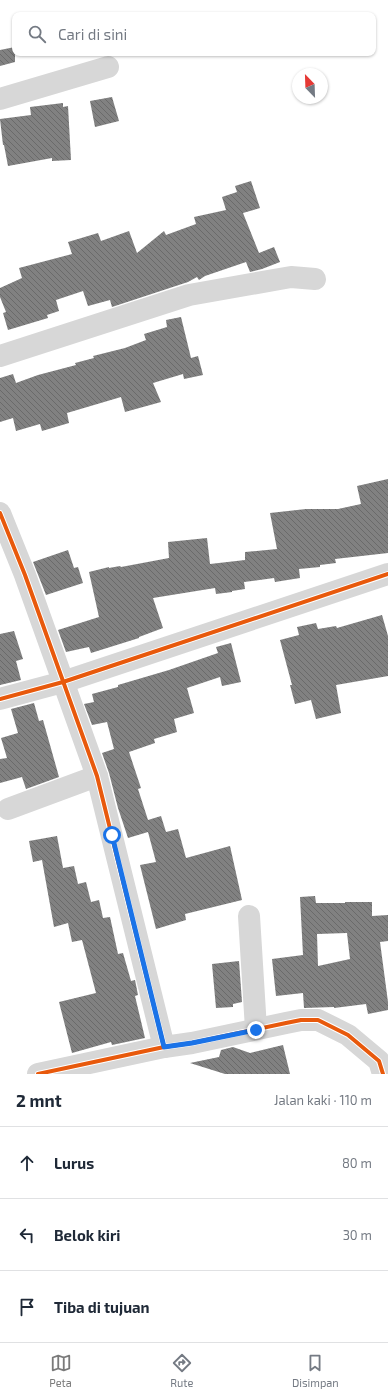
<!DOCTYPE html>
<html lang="id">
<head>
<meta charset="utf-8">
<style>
  body { margin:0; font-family:"Exo 2",sans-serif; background:#f6f6f7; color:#1f2937 }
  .compass { position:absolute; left:292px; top:68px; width:36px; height:36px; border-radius:50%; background:#fff; box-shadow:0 1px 3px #0004; rotate:337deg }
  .stop { position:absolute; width:12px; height:12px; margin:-9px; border:3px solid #1a73e8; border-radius:50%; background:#fff }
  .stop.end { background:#1a73e8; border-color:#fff; box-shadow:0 1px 4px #0008 }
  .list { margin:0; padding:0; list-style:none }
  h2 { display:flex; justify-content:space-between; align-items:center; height:52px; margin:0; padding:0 16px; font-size:17px }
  h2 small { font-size:13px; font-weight:400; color:#747a83 }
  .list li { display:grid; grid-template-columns:26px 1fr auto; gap:12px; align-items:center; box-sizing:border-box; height:72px; padding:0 16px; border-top:1px solid #e0e1e3 }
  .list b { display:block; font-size:15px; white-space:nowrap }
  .list em { font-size:13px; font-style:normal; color:#747a83 }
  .icon { flex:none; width:22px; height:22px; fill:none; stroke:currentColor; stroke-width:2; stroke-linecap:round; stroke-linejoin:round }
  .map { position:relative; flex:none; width:388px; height:1074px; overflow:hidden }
  .search { position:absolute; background:#fff; box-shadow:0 1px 3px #0004; left:12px; right:12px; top:12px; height:44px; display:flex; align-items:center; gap:10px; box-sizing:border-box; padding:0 14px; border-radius:8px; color:#747a83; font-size:15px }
  .sheet { height:268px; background:#fff }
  nav { display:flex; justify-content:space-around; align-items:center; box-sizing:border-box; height:56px; border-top:1px solid #e0e1e3; background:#fff; font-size:11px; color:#747a83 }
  nav a { display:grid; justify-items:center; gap:2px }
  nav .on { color:#7a7a7a }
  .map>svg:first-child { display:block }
  .building { fill:url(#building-back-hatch); fill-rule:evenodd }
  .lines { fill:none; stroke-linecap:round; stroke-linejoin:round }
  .minor { stroke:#d7d7d7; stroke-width:22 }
  .cycleway-casing { stroke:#fff; stroke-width:6 }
  .cycleway { stroke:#e8590c; stroke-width:4 }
  .route { stroke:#1a73e8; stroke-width:5 }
</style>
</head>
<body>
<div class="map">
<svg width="388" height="1074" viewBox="0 0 388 1074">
  <defs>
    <pattern id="building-back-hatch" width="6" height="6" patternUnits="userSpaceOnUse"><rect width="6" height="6" fill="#818181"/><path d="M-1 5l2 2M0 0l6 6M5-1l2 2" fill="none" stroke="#6a6a6a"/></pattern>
  </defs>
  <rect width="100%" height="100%" fill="#fff"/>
  <!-- building -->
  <g class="building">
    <path d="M15,47V62L0,66V50Z"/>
    <path d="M112,97L119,121L95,127L90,101Z"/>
    <path d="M63,103V107L68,106L71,160L52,161V158L8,166L4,145H3L0,119L31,115L30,107Z"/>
    <path d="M251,181L260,208L243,213L259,253L274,247L280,262L262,269L250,272L246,262L205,276L199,280L197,277L188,282L112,307L110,300L88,306L83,291L56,300L59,311L47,315L48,318L8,330L3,313L6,312L0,297V288L22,278L19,268L72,254L68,242L98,233L101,241L129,231L137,253L164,231L166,235L196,224L194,217L226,210L222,197L237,192L235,186Z"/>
    <path d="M181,317L191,358L198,356L203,375L184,379L183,374L153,383L161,402L125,412L121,397L67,413L69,423L42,431L40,424L16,431L13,418L0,422V378L13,374L16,383L38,375L76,365L75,363L94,358L93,356L125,348L146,340L144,334L167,327L166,320Z"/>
    <path d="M388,479V553L335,559L336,563L320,565V567L299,569L300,578L275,582L274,578L244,582L245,589L232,591V592L216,594L215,588L153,598L163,628L139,637V638L91,653L89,647L66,652L58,630L99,617L89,572L109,567V568L120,566L121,567L169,558L168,542L207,538L210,564L245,560V552L277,549L270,513L306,509H338L361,504L357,486Z"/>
    <path d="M68,550L74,568L78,567L83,583L46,595L33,562Z"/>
    <path d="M382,615L388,636V676L336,685L341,713L316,719L311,700L295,704L290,685H292L280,640L299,635L297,627L316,623L318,629L336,626L337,628Z"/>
    <path d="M14,631L23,659L16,661L21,680L0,685V634Z"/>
    <path d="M231,643L241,682L222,686L220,677L187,688L194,713L174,719L177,732L154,739L155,743L129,752L141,788L138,789L148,820L161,816L166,832L178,829L186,858L230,846L242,900L185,914L186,920L156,929L140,865L156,862L148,832L128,838L118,808L109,773L102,753L114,749L107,722L92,725L84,704L94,702L92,694L118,687V685L169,670L218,653L216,647Z"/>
    <path d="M34,703L39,721L43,720L59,777L26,789L22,777L0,783V759L7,758L1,738L18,733L11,709Z"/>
    <path d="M57,836L63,868L74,866L78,884L86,882L91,902L99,900L103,918L110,917L118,954L123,953L131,981L135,980L138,995L135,996L145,1038L112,1045L111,1042L72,1053L59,1002L96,993L82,940L72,942L68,923L54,927L42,860L33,862L29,841Z"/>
    <path d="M315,896L316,903H345V902H372V916L388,915V941L380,942L388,1002V1010L368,1014L366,1004L334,1008V1007L304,1008L303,993L276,996L272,959L303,955L300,897ZM347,933L350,959L318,966L317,934Z"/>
    <path d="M239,961L242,1002L233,1004V1007L216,1008L212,964Z"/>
    <path d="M283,1045L290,1074H225L190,1063L219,1057L221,1050L233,1047L250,1053Z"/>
  </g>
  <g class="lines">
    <!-- minor -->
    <g class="minor">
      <path d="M0,99L108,67"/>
      <path d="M0,356L189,295L291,277L315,279"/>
      <path d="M0,513L25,575L97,776L164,1047"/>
      <path d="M0,699L63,682L388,574"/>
      <path d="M8,809L97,776"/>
      <path d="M249,916L256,1029"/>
      <path d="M38,1074L164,1047L192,1043L286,1023L301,1020H318L348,1035L379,1061L383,1074"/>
    </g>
    <!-- cycleway casing -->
    <g class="cycleway-casing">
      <g id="cycleway">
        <path d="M0,513L25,575L97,776L164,1047"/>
        <path d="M0,699L63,682L388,574"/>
        <path d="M38,1074L164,1047L192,1043L286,1023L301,1020H318L348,1035L379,1061L383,1074"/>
      </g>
    </g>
    <!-- cycleway -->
    <use href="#cycleway" class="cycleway"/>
  </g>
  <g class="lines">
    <!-- route -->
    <path class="route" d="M112,835L164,1047L192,1043L256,1030"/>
  </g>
</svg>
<svg class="compass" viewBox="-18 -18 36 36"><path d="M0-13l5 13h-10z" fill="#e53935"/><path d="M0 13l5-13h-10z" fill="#747a83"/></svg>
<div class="stop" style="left:112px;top:835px"></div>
<div class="stop end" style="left:256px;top:1030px"></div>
<div class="search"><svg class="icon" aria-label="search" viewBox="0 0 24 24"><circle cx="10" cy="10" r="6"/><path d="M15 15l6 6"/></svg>Cari di sini</div>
</div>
<section class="sheet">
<h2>2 mnt<small>Jalan kaki · 110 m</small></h2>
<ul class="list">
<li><svg class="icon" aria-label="ahead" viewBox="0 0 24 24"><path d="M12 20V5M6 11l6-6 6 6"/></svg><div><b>Lurus</b></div><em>80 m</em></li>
<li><svg class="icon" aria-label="left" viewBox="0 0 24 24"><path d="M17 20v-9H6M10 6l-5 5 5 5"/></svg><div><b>Belok kiri</b></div><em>30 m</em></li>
<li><svg class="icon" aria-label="arrive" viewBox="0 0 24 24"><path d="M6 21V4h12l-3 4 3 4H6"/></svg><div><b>Tiba di tujuan</b></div></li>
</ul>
</section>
<nav>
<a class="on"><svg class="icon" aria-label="map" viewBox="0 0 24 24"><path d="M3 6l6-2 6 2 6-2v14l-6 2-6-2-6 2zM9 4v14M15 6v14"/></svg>Peta</a>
<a><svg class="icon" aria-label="directions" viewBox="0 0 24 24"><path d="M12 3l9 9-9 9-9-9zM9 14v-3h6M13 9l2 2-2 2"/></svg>Rute</a>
<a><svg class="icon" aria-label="saved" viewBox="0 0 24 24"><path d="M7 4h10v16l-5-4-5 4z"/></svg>Disimpan</a>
</nav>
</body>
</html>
